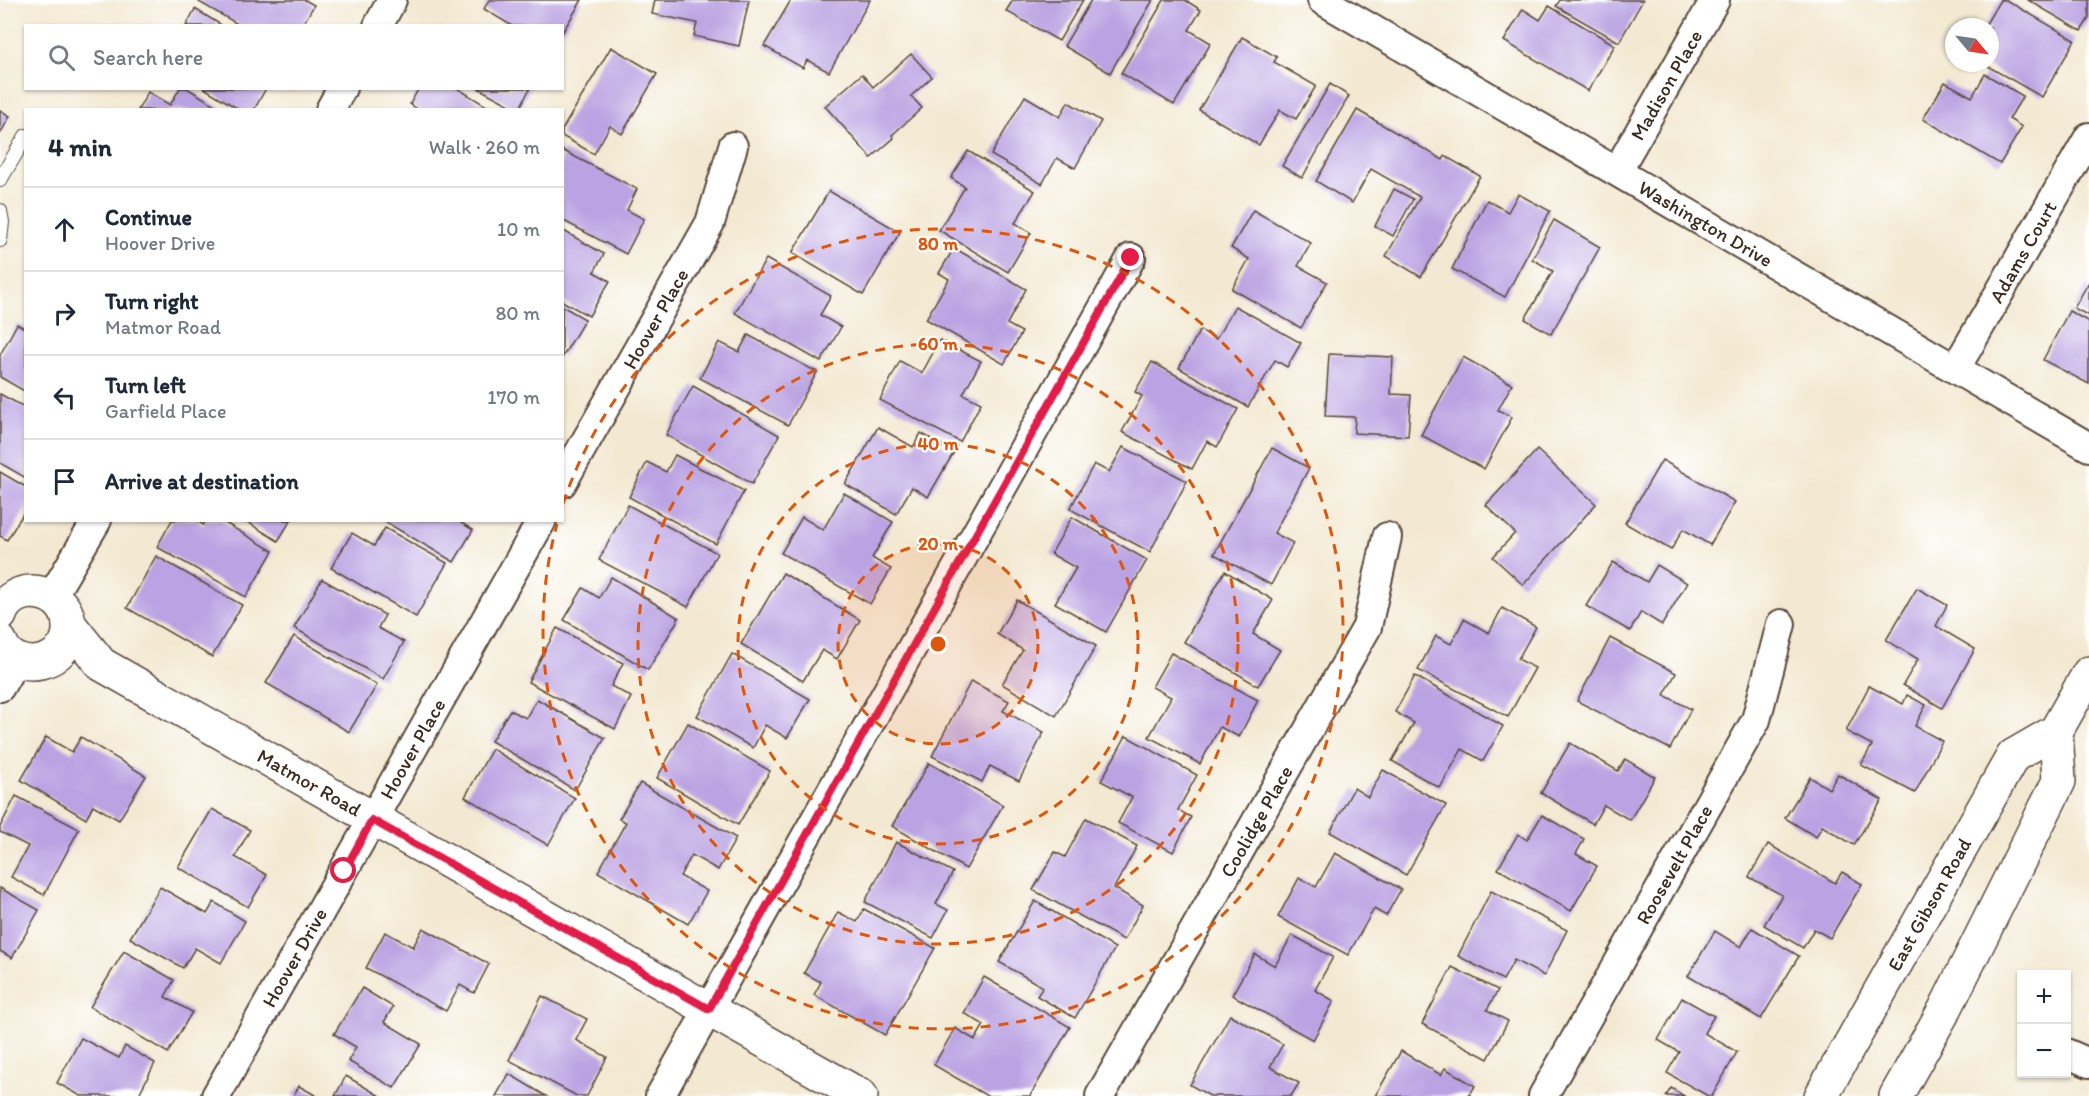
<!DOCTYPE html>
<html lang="en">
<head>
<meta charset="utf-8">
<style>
  body { margin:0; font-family:Itim,sans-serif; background:#f2f2f3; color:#1f2937 }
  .controls { position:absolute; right:18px; bottom:18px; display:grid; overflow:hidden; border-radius:0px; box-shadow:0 2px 4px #0004 }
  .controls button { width:54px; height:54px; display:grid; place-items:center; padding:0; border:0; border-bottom:2px solid #e0e1e3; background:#fff; color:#1f2937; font:30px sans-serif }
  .compass { position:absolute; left:1945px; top:18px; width:54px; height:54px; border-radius:50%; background:#fff; box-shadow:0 2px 4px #0004; rotate:119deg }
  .stop { position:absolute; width:18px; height:18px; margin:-14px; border:4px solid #e11d48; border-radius:50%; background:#fff }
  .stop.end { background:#e11d48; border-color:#fff; box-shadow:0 2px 6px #0008 }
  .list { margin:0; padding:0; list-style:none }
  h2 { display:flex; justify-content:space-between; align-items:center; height:78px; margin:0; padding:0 24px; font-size:26px }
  h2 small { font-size:20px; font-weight:400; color:#747a83 }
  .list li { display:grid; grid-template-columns:39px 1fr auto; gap:18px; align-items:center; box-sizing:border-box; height:84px; padding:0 24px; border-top:2px solid #e0e1e3 }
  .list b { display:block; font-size:22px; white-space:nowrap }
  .list p { margin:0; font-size:20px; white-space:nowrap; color:#747a83 }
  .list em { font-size:20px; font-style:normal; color:#747a83 }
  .icon { flex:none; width:33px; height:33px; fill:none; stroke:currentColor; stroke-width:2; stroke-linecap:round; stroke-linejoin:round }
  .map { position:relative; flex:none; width:2089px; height:1096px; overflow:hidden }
  .search { position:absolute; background:#fff; box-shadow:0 2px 4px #0004; left:24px; top:24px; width:540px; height:66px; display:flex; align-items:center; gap:15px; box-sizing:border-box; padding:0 21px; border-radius:0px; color:#747a83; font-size:22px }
  .panel { position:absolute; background:#fff; box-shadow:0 2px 4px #0004; left:24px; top:108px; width:540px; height:414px; border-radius:0px }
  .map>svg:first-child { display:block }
  .building { fill:#baa3e2 }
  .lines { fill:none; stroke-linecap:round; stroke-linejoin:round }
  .service-casing { stroke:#574739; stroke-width:16 }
  .minor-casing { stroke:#574739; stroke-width:32 }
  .tertiary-casing { stroke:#574739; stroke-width:36 }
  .secondary-casing { stroke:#574739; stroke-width:36 }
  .service { stroke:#fff; stroke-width:14 }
  .minor { stroke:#fff; stroke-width:28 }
  .tertiary { stroke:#fff; stroke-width:33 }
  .secondary { stroke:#fff; stroke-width:33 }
  .route { stroke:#e11d48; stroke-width:8 }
  .ring { fill:none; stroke:#df570d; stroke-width:3; stroke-dasharray:10 8 }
  .labels { text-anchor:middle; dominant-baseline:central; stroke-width:4.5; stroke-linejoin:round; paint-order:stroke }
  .street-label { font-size:20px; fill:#3b2a1e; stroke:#fff }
  .centre { fill:#df570d; stroke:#fff; stroke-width:3 }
  .ring-label { font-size:18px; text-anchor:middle; font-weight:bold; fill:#df570d; stroke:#fff; stroke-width:4.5; stroke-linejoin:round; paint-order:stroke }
</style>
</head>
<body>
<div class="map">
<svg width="2089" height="1096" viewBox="0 0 2089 1096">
  <rect width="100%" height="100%" fill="#fff"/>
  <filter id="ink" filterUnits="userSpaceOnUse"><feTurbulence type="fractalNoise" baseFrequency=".0167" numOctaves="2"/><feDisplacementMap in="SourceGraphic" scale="12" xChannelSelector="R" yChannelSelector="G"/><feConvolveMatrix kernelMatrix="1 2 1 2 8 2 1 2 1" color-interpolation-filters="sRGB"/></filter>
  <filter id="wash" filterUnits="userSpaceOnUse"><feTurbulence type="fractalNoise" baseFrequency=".008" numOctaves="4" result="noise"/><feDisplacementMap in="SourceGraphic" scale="24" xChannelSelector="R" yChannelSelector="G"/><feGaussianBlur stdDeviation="1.35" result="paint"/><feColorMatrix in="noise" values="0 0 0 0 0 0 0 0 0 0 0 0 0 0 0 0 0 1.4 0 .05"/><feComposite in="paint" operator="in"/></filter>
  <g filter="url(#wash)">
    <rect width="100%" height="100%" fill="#f3e9d2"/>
    <g id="blocks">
      <!-- building -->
      <g class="building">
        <path d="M200,0H305L314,5L302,26H241L199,2Z"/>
        <path d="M489,0H582L562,33V26H512L484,9Z"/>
        <path d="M655,0H749L739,46L694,36L697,23L652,14Z"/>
        <path d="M791,0H870L829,72L807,60L803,68L764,46Z"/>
        <path d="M1013,0H1083L1059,41L1006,11Z"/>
        <path d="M1091,0H1153L1110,73L1064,46Z"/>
        <path d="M1164,0H1185L1201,10L1189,30L1211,43L1174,105L1121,73Z"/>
        <path d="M1560,0H1643L1619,42L1556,6Z"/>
        <path d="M2000,0H2006L2075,40L2042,97L1982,63H1990V27H1984Z"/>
        <path d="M2028,0H2089V18L2081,31Z"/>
        <path d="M1549,6L1615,45L1588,91L1504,41L1523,9L1540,20Z"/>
        <path d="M195,9L223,26H186Z"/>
        <path d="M1242,37L1277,57L1274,62L1316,86L1296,119L1280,110L1259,145L1199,110Z"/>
        <path d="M611,47L657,74L622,134L610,126L594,154L562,136V130Z"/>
        <path d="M911,54L932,77L911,96L922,108L892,135L894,138L871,158L825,106L862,74L873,87Z"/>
        <path d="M1985,74L2023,96L2009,119L2022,127L2000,164L1923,119L1945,82L1972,97Z"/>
        <path d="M1330,84L1349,96L1302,178L1282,166Z"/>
        <path d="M180,88H187L223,110H138L148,92L170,105Z"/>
        <path d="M204,88H266L254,110H240Z"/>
        <path d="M419,88H457L493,110H419L410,104Z"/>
        <path d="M478,88H530L519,110Z"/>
        <path d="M1025,96L1060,117L1068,102L1101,121L1075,168L1057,158L1042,184L991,155Z"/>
        <path d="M0,110L10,116L0,134Z"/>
        <path d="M1357,110L1443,160L1445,156L1480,176L1421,277L1386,256L1420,197L1371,169L1352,203L1316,181Z"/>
        <path d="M562,150L637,189L627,210L644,219L626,254L562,220Z"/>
        <path d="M968,151L1035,191L1015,223L1031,233L1008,272L939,230L965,187L951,178Z"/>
        <path d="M1394,189L1413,199L1393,236L1375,226Z"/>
        <path d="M829,191L900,232L863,295L792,253Z"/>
        <path d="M1518,194L1550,211L1505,297L1452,269L1487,200L1508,212Z"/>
        <path d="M1253,210L1311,243L1298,266L1327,282L1301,328L1232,289L1249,259L1231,248Z"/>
        <path d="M1554,220L1600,247L1551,334L1525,319L1553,271L1532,259Z"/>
        <path d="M562,230L604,254L594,272L610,281L589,316L562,301Z"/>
        <path d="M954,248L1026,289L1007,324L1022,332L1004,364L926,319L949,279L939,273Z"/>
        <path d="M766,259L831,296L820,315L841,327L821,362L735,313Z"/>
        <path d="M2089,282V316L2074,308Z"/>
        <path d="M562,306L585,319L562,358Z"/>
        <path d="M1235,306L1301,343L1287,367L1275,360L1248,407L1179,368L1200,330L1216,339Z"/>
        <path d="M2069,311L2089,322V384L2043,360Z"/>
        <path d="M17,324L26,329V392L0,377V355Z"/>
        <path d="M748,335L817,372L788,425L700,378L719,342L739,352Z"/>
        <path d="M940,340L981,361L963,394L981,403L960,442L880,400L900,361L922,373Z"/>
        <path d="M1329,354L1393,357L1391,394L1411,395L1408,436L1354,433L1355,417L1325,416Z"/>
        <path d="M1463,357L1512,384L1498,410L1512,417L1484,469L1421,435Z"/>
        <path d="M1152,362L1238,409L1217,447L1207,441L1192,469L1122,432L1142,396L1135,392Z"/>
        <path d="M693,386L779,435L752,484L666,435Z"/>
        <path d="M0,394L26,408V478L0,463Z"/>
        <path d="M878,427L913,447L921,433L954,452L928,497L912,487L896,514L845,484Z"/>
        <path d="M1123,447L1187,481L1150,552L1070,509L1094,464L1109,472Z"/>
        <path d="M1272,448L1309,468L1274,533L1293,543L1271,585L1214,554Z"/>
        <path d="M1537,450L1596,504L1523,585L1493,557L1515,533L1486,505Z"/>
        <path d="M675,455L744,491L716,544L629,497L647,462L666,472Z"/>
        <path d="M1662,460L1735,502L1710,545L1683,529L1671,550L1625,523Z"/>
        <path d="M0,472L26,487V509L7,540L0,536Z"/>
        <path d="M844,493L893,522L872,558L891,569L870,604L781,553L802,517L823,530Z"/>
        <path d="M628,505L717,553L688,607L599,560Z"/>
        <path d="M1072,517L1147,560L1106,632L1055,603L1076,568L1051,554Z"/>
        <path d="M172,520H196L203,525L206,520H220L273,551L246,597L157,547Z"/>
        <path d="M244,520H291L278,541Z"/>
        <path d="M382,520H457L473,530L454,562Z"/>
        <path d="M385,528L447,563L416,617L331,568L352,533L374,546Z"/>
        <path d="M156,556L242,605L212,657L127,608Z"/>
        <path d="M1613,562L1647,582L1657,565L1687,583L1662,625L1641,612L1630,631L1586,606Z"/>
        <path d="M1225,571L1273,600L1253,634L1280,650L1258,686L1184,642Z"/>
        <path d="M783,573L860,620L837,659L822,650L803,681L741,644Z"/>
        <path d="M611,577L679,618L648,670L564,620L583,588L599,598Z"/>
        <path d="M322,579L385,615L378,628L404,642L383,679L294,628Z"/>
        <path d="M1917,588L1947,605L1936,626L1975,649L1942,708L1903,685L1918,659L1886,640Z"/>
        <path d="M1017,600L1096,646L1056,716L1002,684L1023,650L997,634Z"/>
        <path d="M1502,608L1536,627L1518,659L1535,668L1508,717L1418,670L1436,636L1451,644L1464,619L1489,633Z"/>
        <path d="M557,628L623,663L611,686L631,697L615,729L528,682Z"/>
        <path d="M294,636L377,685L349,732L266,683Z"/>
        <path d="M1610,638L1676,673L1664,695L1691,709L1670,749L1577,701Z"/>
        <path d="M1171,653L1258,700L1239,737L1220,727L1200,764L1149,737L1171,697L1152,687Z"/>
        <path d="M732,654L810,699L787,738L765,725L753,748L697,716Z"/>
        <path d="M1415,676L1503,726L1483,761L1462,749L1440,788L1392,761L1414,723L1395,712Z"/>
        <path d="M971,681L1009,701L1003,711L1044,732L1019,781L990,766L982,782L932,756Z"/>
        <path d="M1869,686L1903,704L1907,695L1926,705L1915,726L1942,741L1915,793L1861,765L1872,745L1846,731Z"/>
        <path d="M537,699L605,738L575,790L491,741L510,710L526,718Z"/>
        <path d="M688,723L770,771L738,825L657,778Z"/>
        <path d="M1126,736L1197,775L1178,810L1191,817L1173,852L1118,823L1132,797L1101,781Z"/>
        <path d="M46,737L72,752L81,737L146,776L119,820L93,805L86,819L21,780Z"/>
        <path d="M1570,743L1618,771L1625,759L1655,777L1630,820L1604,805L1593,824L1541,793Z"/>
        <path d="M492,749L575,798L548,845L465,797Z"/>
        <path d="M929,763L1003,805L966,869L892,826Z"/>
        <path d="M1383,770L1446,805L1406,875L1330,832L1354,788L1368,797Z"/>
        <path d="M1838,774L1882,800L1854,845L1822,826L1816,837L1785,818L1810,777L1829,789Z"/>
        <path d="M640,783L736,838L718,870L692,855L680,876L707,891L688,924L598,872L626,822L619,819Z"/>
        <path d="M16,796L79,829L44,895L11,877L28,846L0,832V827Z"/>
        <path d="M212,809L250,830L235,857L267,875L248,907L178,867Z"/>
        <path d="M1542,815L1584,839L1576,854L1597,866L1571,911L1498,869L1518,834L1527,840Z"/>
        <path d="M1086,818L1137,846L1114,888L1143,905L1124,940L1033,890L1055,852L1065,857Z"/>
        <path d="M896,842L953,872L936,904L948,910L933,938L865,902Z"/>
        <path d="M1768,844L1835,883L1842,872L1862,884L1830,938L1814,929L1803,948L1764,925L1782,895L1749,877Z"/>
        <path d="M1335,853L1401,889L1386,916L1374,909L1348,955L1278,917L1299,878L1316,887Z"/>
        <path d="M160,887L207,914L214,902L245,921L221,963L195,948L183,968L130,938Z"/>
        <path d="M0,888L39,910L12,958L0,951Z"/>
        <path d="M1491,891L1567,930L1544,976L1514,960L1503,980L1458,956Z"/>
        <path d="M1035,901L1115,948L1075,1018L1037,996L1043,987L999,962Z"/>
        <path d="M864,909L935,948L885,1035L814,995L821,982L804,973L838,912L857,922Z"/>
        <path d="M423,928L489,964L474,993L460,985L446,1011L366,968L385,932L413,947Z"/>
        <path d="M1752,928L1799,956L1761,1019L1688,976L1715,931L1741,947Z"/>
        <path d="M1292,935L1333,957L1315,990L1334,1001L1313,1040L1232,995L1255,954L1275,966Z"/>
        <path d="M124,951L174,980L165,997L192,1012L168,1053L90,1007Z"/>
        <path d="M1452,967L1498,990L1487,1010L1508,1021L1488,1059L1422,1024Z"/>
        <path d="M984,977L1070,1027L1030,1096H987L934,1065L955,1028L975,1040L984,1025L964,1013Z"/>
        <path d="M362,988L393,1007L384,1022L421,1044L394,1088L348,1061L356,1047L334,1034Z"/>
        <path d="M542,996L587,1019L576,1040L607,1057L587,1096H577L509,1060Z"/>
        <path d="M1682,998L1714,1016L1704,1033L1737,1052L1712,1096H1708L1667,1073L1679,1052L1658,1040Z"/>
        <path d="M1230,1015L1283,1044L1270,1067L1299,1083L1291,1096H1210L1190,1085Z"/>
        <path d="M81,1038L119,1058L125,1046L155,1063L138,1096H81L57,1083Z"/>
        <path d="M1401,1051L1441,1075L1445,1068L1475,1086L1469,1096H1375Z"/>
        <path d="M509,1074L546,1096H496Z"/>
        <path d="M346,1076L380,1096H335Z"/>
        <path d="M299,1086L317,1096H293Z"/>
        <path d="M1671,1088L1684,1096H1666Z"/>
      </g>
    </g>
  </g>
  <g filter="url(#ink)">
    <use href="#blocks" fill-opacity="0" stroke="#574739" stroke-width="1.5"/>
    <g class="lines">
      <!-- service casing -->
      <g class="service-casing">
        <g id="service">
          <path d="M0,180L26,136"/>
          <path d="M0,211L2,222L0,240"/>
        </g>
      </g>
      <!-- minor casing -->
      <g class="minor-casing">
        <g id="minor">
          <path id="s1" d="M1322,0L2089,447"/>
          <path d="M378,26L392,0"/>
          <path d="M330,110L342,88"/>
          <path id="s2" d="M1617,171L1715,0"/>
          <path id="s3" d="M1956,368L2089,137"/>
          <path id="s4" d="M562,483L710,223L733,146"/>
          <path d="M52,596L97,520"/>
          <path d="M0,687L16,659"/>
          <path d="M2066,1053L2089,1063"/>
          <path id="s5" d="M216,1096L542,520"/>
          <path d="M660,1096L1131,258"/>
          <path id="s6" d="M1100,1096L1367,627L1387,537"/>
          <path id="s7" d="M1543,1096L1756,720L1781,624"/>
        </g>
      </g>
      <!-- tertiary casing -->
      <g class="tertiary-casing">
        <g id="tertiary">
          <path d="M0,615C12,579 67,588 69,625C72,665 14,678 0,641"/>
          <path id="s8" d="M69,624L101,664L861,1096"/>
        </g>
      </g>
      <!-- secondary casing -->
      <g class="secondary-casing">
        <g id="secondary">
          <path id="s9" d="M1821,1096L2013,756L2056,731L2089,673"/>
          <path d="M1896,1096L1945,1009L2059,781L2056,731"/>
        </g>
      </g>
      <!-- service -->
      <use href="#service" class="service"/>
      <!-- minor -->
      <use href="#minor" class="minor"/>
      <!-- tertiary -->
      <use href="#tertiary" class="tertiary"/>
      <!-- secondary -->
      <use href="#secondary" class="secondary"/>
    </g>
  </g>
  <g class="lines" filter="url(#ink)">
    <!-- route -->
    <path class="route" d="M344,871L372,820L709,1009L1131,258"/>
  </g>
  <!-- distance rings -->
  <circle cx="938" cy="644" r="100" fill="#df570d" fill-opacity=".12"/>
  <g class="ring">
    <circle cx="938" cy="644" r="100"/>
    <circle cx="938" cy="644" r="200"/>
    <circle cx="938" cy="644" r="300"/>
    <path d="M563 504A400 400 0 1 1 557 524"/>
  </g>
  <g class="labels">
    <!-- street labels -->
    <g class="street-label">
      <text stroke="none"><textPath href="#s2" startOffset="99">Madison Place</textPath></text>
      <text stroke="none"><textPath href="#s1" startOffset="444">Washington Drive</textPath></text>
      <text stroke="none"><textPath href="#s3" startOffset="134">Adams Court</textPath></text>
      <text stroke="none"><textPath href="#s4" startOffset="189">Hoover Place</textPath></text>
      <text stroke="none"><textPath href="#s5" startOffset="399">Hoover Place</textPath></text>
      <text stroke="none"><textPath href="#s8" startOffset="291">Matmor Road</textPath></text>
      <text stroke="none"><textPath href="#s6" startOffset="316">Coolidge Place</textPath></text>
      <text stroke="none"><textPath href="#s7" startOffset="266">Roosevelt Place</textPath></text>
      <text stroke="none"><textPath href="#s9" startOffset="220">East Gibson Road</textPath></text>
      <text stroke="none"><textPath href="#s5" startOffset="159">Hoover Drive</textPath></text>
    </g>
  </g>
  <circle cx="938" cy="644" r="9" class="centre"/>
  <g class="ring-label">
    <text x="938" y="250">80 m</text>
    <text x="938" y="350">60 m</text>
    <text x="938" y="450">40 m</text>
    <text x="938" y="550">20 m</text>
  </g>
</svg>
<div class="controls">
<button>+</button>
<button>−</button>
</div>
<svg class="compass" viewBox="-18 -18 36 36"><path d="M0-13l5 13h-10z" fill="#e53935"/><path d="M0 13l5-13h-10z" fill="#747a83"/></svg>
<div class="stop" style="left:344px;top:871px"></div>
<div class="stop end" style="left:1131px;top:258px"></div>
<div class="search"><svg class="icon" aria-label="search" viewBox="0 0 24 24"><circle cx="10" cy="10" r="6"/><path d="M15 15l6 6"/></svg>Search here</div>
<section class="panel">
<h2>4 min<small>Walk · 260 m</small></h2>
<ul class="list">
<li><svg class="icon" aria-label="ahead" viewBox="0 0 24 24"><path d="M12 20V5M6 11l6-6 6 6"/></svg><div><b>Continue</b><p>Hoover Drive</p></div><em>10 m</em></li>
<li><svg class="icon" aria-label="right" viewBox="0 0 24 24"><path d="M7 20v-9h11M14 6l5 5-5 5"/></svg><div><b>Turn right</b><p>Matmor Road</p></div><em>80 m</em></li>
<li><svg class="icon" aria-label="left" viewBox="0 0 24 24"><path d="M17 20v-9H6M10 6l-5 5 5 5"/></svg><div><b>Turn left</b><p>Garfield Place</p></div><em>170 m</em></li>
<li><svg class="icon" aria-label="arrive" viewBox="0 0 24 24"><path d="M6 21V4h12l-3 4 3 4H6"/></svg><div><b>Arrive at destination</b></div></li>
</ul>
</section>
</div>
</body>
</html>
